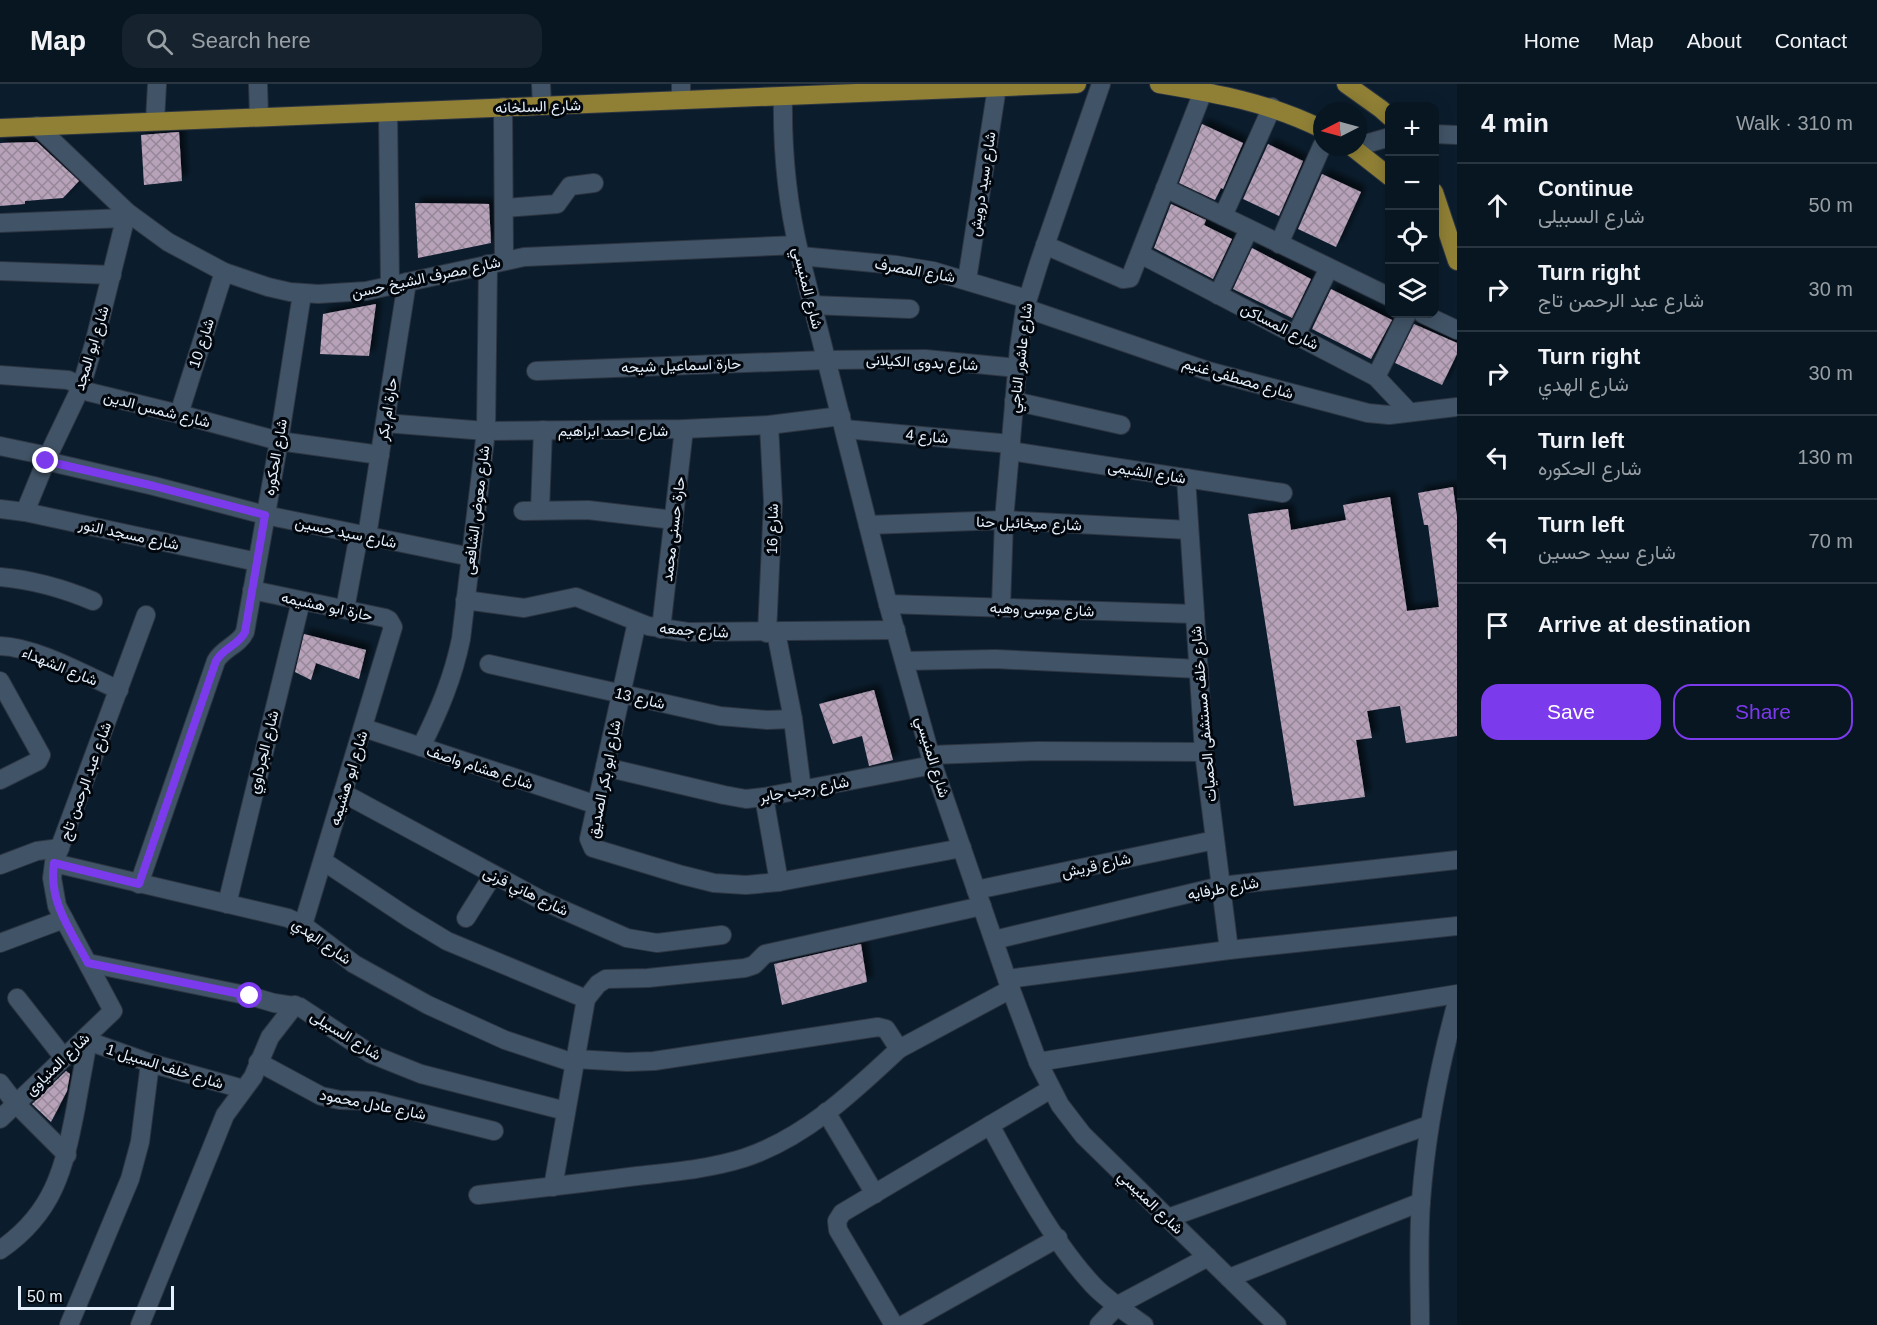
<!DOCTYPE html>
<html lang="en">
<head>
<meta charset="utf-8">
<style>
  body { margin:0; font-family:Arial,Vazirmatn,sans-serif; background:#16232f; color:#f1f3f6 }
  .controls { position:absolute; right:18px; top:18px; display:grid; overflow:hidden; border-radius:12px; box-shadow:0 3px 15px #0003 }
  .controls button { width:54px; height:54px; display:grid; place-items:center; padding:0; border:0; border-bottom:2px solid #293540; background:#081622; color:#f1f3f6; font:30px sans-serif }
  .compass { position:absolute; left:1313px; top:18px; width:54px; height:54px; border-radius:50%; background:#081622; box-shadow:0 3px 15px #0003; rotate:264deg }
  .scale { position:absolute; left:18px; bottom:15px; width:156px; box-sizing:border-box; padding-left:6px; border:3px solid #e5f0fc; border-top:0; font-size:16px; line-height:21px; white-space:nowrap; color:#e5f0fc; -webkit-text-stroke:4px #02070d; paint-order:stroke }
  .stop { position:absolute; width:18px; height:18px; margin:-14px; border:4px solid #7c3aed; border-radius:50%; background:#fff }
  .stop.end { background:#7c3aed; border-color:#fff; box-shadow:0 2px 6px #0008 }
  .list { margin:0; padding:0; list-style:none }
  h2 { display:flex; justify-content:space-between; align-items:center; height:78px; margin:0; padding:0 24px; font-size:26px }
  h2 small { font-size:20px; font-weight:400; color:#989fa5 }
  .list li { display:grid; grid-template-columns:39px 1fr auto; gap:18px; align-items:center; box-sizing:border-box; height:84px; padding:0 24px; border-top:2px solid #293540 }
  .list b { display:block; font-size:22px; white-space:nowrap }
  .list p { margin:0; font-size:20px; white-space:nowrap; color:#989fa5 }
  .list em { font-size:20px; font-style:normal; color:#989fa5 }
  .actions { display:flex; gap:12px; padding:18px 24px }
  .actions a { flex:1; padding:14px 0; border:2px solid #7c3aed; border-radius:18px; text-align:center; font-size:21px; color:#7c3aed }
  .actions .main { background:#7c3aed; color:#fff }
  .icon { flex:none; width:33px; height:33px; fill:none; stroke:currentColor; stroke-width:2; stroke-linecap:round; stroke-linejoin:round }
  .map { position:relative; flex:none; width:1457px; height:1241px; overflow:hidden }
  header { display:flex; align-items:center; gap:36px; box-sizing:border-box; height:84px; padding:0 30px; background:#081622; border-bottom:2px solid #293540 }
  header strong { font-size:28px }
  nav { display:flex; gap:33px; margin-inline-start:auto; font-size:21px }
  .search { width:420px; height:54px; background:#16232f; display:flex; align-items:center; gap:15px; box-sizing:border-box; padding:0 21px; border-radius:18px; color:#989fa5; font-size:22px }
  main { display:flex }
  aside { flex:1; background:#081622 }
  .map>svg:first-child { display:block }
  .building { fill:url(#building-cross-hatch); filter:url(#shadow) }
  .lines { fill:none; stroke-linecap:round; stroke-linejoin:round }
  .minor-casing { stroke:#2e3542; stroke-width:20 }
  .major-casing { stroke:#2e3542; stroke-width:20 }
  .minor { stroke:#415467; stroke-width:18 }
  .major { stroke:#908036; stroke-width:18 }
  .route { stroke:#7c3aed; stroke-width:8 }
  .labels { text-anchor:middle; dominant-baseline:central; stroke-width:6; stroke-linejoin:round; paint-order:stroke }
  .street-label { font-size:15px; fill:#e5f0fc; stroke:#02070d }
</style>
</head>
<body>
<header>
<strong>Map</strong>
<div class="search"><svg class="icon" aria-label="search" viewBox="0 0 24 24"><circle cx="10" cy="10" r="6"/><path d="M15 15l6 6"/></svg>Search here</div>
<nav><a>Home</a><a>Map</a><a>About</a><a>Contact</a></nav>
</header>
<main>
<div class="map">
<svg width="1457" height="1241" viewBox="0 0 1457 1241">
  <defs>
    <pattern id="building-cross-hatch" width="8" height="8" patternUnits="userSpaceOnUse" patternTransform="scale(1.5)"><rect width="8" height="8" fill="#b7a2b9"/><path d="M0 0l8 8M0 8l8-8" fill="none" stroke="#958798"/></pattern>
    <filter id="shadow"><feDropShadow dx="5.5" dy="-5.5" stdDeviation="3" flood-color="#0009"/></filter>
  </defs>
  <rect width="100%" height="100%" fill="#0b1d2d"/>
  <!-- building -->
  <g class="building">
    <path d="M1202,40L1243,59L1223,105L1221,104L1215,116L1179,99Z"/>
    <path d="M179,48L182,97L144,101L141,51Z"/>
    <path d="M37,58L79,97L63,114L25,117V120L0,122V59Z"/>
    <path d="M1268,60L1303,77L1279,132L1243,115Z"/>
    <path d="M1322,90L1361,108L1336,163L1298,145Z"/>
    <path d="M415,119L489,120L491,159L418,174Z"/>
    <path d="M1171,120L1206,136L1204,141L1232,155L1213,195L1154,164Z"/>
    <path d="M1252,164L1311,195L1292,234L1233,205Z"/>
    <path d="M1331,205L1392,236L1371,275L1312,245Z"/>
    <path d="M376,220L369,272L320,270L323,230Z"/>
    <path d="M1414,240L1457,259V270L1442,301L1395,279Z"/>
    <path d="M1453,403L1457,433V652L1406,659L1400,622L1367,627L1372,654L1356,656L1365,713L1294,722L1248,430L1288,425L1291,446L1346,436L1343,421L1390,413L1407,527L1439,523L1428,441H1424L1418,409Z"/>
    <path d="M304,550L366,566L359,595L316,579L311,596L295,588Z"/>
    <path d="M874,606L893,676L869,682L862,652L833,660L819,620Z"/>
    <path d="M861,860L867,898L782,921L774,880Z"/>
    <path d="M66,987L70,990L67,1007L51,1038L32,1020Z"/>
  </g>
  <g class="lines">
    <!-- minor casing -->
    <g class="minor-casing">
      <g id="minor">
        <path d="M258,0L259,33"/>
        <path d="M541,0L542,22"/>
        <path d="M681,0V16"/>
        <path d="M783,12C782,67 787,119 800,172L888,520L933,681L1007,895L1038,978L1060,1021L1083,1051L1277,1241"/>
        <path d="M503,23L504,176"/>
        <path d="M388,28L390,202"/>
        <path d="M155,37L157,0"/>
        <path d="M37,42L127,128L168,158L224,188L268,203L290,208L318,210L366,207L524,173L797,161"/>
        <path d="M1434,50L1457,51"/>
        <path d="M1358,62L1390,53"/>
        <path d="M1165,104L1390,213"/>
        <path d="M504,124L557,120L570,102L594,99"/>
        <path d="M1223,132L1272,23"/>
        <path d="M0,139L125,134"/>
        <path d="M1279,160L1322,62"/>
        <path d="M1045,161L1123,195L1130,194L1206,0"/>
        <path d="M1140,170L1376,293L1409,328"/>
        <path d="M800,172L896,181L933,187L1027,215"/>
        <path d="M0,187L112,191"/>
        <path d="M967,196L997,3"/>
        <path d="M1218,211L1249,145"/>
        <path d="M812,221L910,225"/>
        <path d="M1025,224L1208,287L1368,329L1389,331L1457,323"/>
        <path d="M1423,230L1457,246"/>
        <path d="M1296,251L1329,184"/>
        <path d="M536,287L826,276L925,275L1017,284"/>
        <path d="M0,291L68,296L75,299L89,308L179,330L279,357L380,371"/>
        <path d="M1376,293L1407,230"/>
        <path d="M1014,317L1121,341"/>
        <path d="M179,330L224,188"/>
        <path d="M385,339L486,347L684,345L769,341L841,332"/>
        <path d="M844,345L1011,360"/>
        <path d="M0,362L48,372"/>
        <path d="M1010,367L1283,409"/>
        <path d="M46,377L154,402L265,431L471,473"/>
        <path d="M1186,394L1204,668L1229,866"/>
        <path d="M0,425L25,428L257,478"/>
        <path d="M540,426L543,346"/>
        <path d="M523,427L588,426L674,436"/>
        <path d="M25,428L48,372L81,303L94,260L127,128"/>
        <path d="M868,441L1004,436L1189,446"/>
        <path d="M367,452L407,198"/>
        <path d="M0,493C34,496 62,504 93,517"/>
        <path d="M252,506L385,534L389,536L393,543L303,841"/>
        <path d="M465,516L524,524L576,513L648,542L688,548L896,546"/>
        <path d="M888,520L1195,530"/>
        <path d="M1001,523L1004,436L1019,264L1025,224L1039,179L1101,0"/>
        <path d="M345,525L359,450"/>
        <path d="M637,538L589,755L593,764L682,791L714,799L746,801L779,798L962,764"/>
        <path d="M661,545L684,345"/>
        <path d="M776,548L793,635L802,706"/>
        <path d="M767,549L773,418L769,341"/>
        <path d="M0,562C36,563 85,591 119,606"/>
        <path d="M905,577L995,575L1199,585"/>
        <path d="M489,580L720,632L767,636L793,635"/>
        <path d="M0,597L41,671L38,677L0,696"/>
        <path d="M364,644L597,721"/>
        <path d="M421,663C439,627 453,594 461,555L486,347L488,180"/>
        <path d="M931,671L1038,667L1204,668"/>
        <path d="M605,683L724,711L746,715L764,713L933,681"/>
        <path d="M343,709L543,817L627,854L657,859L722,851"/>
        <path d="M764,713L779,798"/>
        <path d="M323,777L409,834L447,857L586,915L598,900L606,895L648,894L745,884L754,881L765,870L982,822"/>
        <path d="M54,779L288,834L303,841L354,880L428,921L505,956L574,979"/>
        <path d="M0,781L37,767L60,764"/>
        <path d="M139,800L216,577C223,564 239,561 245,548L279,357L302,210"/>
        <path d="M976,806L1215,756"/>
        <path d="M227,820L301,517"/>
        <path d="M466,834L493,791"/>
        <path d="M994,856L1221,802L1457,776"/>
        <path d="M0,859L64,835"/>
        <path d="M88,879L250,912L274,919L300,923L371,970L421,990L566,1027"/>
        <path d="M1007,895L1229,866L1457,842"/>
        <path d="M17,914L64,974"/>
        <path d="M88,957L150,979L243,1005"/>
        <path d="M575,975L627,978L654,977L878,943L886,945L899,965L1011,905"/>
        <path d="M258,978L321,1012L340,1016L374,1017L494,1047"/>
        <path d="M1038,978L1457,910"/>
        <path d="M0,999L16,1020L67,1071"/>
        <path d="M826,1028L875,1110"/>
        <path d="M0,1035L113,927L57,822L52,794L54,779L146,531"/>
        <path d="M990,1041C1018,1093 1053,1158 1093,1201C1107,1216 1127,1229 1144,1241"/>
        <path d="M553,1103L586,915"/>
        <path d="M478,1111C531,1105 584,1099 637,1092C672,1088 709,1085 744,1074C805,1054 853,1008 899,965"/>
        <path d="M1168,1134L1429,1041"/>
        <path d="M0,1166C54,1129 64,1085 76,1023C80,999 85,975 89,950"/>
        <path d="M1229,1194L1421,1118"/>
        <path d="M69,1241L130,1095L140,1058L150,979"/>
        <path d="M140,1241L225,1031L253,993L270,953L295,921"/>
        <path d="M894,1241L838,1146L837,1137L842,1129L1051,1005"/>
        <path d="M903,1241L1058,1154"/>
        <path d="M1099,1241L1118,1221L1208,1173"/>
        <path d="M1420,1241C1420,1200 1418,1158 1421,1117C1426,1049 1439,983 1457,918"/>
      </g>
    </g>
    <!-- major casing -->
    <g class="major-casing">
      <g id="major">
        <path d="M1159,0C1219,10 1267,18 1322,45"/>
        <path d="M1346,0L1381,25L1390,33"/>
        <path d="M0,44L1077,0"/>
        <path d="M1352,63L1390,93"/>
        <path d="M1434,108L1457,177"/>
      </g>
    </g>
    <!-- minor -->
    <use href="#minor" class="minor"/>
    <!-- major -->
    <use href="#major" class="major"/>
  </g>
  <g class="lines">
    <!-- route -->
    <path class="route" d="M46,377L154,402L265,431L245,548C239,561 223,564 216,577L139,800L54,779C48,817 71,847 88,879L250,912"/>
  </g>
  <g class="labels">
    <!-- street labels -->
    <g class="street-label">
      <text transform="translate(538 22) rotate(-2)">شارع السلخانه</text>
      <text transform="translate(982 100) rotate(-81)">شارع سيد درويش</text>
      <text transform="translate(915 186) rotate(10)">شارع المصرف</text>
      <text transform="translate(426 193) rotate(-12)">شارع مصرف الشيخ حسن</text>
      <text transform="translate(808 204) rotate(76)">شارع المنيسي</text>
      <text transform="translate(1280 242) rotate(27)">شارع المساكن</text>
      <text transform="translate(201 259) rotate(-72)">شارع 10</text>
      <text transform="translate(91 264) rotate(-73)">شارع ابو المجد</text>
      <text transform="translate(1020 274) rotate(-83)">شارع عاشور الناجي</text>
      <text transform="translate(922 278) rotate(3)">شارع بدوى الكيلانى</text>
      <text transform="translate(681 281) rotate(-2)">حارة اسماعيل شيحه</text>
      <text transform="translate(1238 294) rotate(16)">شارع مصطفى غنيم</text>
      <text transform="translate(157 325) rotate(14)">شارع شمس الدين</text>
      <text transform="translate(387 325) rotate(-81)">حارة ام بكر</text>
      <text x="613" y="346">شارع احمد ابراهيم</text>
      <text transform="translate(927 352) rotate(5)">شارع 4</text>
      <text transform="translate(275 373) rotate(-80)">شارع الحكوره</text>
      <text transform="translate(1147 388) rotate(9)">شارع الشيمى</text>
      <text transform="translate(476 426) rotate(-83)">شارع معوض الشافعى</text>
      <text transform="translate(1029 439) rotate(2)">شارع ميخائيل حنا</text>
      <text transform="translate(673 445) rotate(-83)">حارة حسنى محمد</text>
      <text transform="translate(772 445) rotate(-89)">شارع 16</text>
      <text transform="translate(346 448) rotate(12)">شارع سيد حسين</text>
      <text transform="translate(129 450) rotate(12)">شارع مسجد النور</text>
      <text transform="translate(327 522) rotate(12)">حارة ابو هشيمه</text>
      <text transform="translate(1042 525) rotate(2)">شارع موسى وهبه</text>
      <text transform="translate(694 546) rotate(4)">شارع جمعه</text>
      <text transform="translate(60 582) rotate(22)">شارع الشهداء</text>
      <text transform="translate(640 614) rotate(13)">شارع 13</text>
      <text transform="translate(1203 630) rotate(-95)">شارع خلف مستشفى الحميات</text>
      <text transform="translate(263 668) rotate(-76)">شارع الجرداوي</text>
      <text transform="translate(933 673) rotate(73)">شارع المنيسي</text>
      <text transform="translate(480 683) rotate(18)">شارع هشام واصف</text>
      <text transform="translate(348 694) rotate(-73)">شارع ابو هشيمه</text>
      <text transform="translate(604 695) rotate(-79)">شارع ابو بكر الصديق</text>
      <text transform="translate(85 697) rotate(-70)">شارع عبد الرحمن تاج</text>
      <text transform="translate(804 705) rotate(-10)">شارع رجب جابر</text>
      <text transform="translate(1096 781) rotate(-12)">شارع قريش</text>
      <text transform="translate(1223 804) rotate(-10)">شارع طرفايه</text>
      <text transform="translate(526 807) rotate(26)">شارع هاني قرنى</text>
      <text transform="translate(322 857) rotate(35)">شارع الهدي</text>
      <text transform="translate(346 951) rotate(32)">شارع السبيلى</text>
      <text transform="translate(57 980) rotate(-44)">شارع المنياوى</text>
      <text transform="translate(165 982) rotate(17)">شارع خلف السبيل 1</text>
      <text transform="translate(373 1020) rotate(11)">شارع عادل محمود</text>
      <text transform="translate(1151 1118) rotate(44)">شارع المنيسي</text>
    </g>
  </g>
</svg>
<div class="controls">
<button>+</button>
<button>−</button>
<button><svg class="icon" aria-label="locate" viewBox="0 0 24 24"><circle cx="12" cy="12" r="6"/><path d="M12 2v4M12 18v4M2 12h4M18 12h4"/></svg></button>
<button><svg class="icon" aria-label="layers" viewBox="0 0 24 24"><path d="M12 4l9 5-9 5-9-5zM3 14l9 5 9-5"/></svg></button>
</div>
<svg class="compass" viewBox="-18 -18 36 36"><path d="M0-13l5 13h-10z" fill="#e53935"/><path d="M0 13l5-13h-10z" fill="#989fa5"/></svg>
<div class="scale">50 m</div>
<div class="stop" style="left:250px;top:912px"></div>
<div class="stop end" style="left:46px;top:377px"></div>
</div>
<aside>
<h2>4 min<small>Walk · 310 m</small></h2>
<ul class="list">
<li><svg class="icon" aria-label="ahead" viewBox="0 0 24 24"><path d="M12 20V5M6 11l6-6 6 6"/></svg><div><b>Continue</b><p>شارع السبيلى</p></div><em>50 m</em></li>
<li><svg class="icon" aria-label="right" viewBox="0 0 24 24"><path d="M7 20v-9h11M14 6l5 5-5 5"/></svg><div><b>Turn right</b><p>شارع عبد الرحمن تاج</p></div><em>30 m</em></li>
<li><svg class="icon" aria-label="right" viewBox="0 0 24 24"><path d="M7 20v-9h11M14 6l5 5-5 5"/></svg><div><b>Turn right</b><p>شارع الهدي</p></div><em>30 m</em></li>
<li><svg class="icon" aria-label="left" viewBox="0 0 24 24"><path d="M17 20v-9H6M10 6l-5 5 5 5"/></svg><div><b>Turn left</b><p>شارع الحكوره</p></div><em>130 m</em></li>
<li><svg class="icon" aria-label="left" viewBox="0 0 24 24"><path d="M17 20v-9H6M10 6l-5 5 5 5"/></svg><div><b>Turn left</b><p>شارع سيد حسين</p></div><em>70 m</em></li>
<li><svg class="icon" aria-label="arrive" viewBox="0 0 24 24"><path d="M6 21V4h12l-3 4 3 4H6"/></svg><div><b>Arrive at destination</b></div></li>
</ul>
<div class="actions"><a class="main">Save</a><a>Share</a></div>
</aside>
</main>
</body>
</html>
